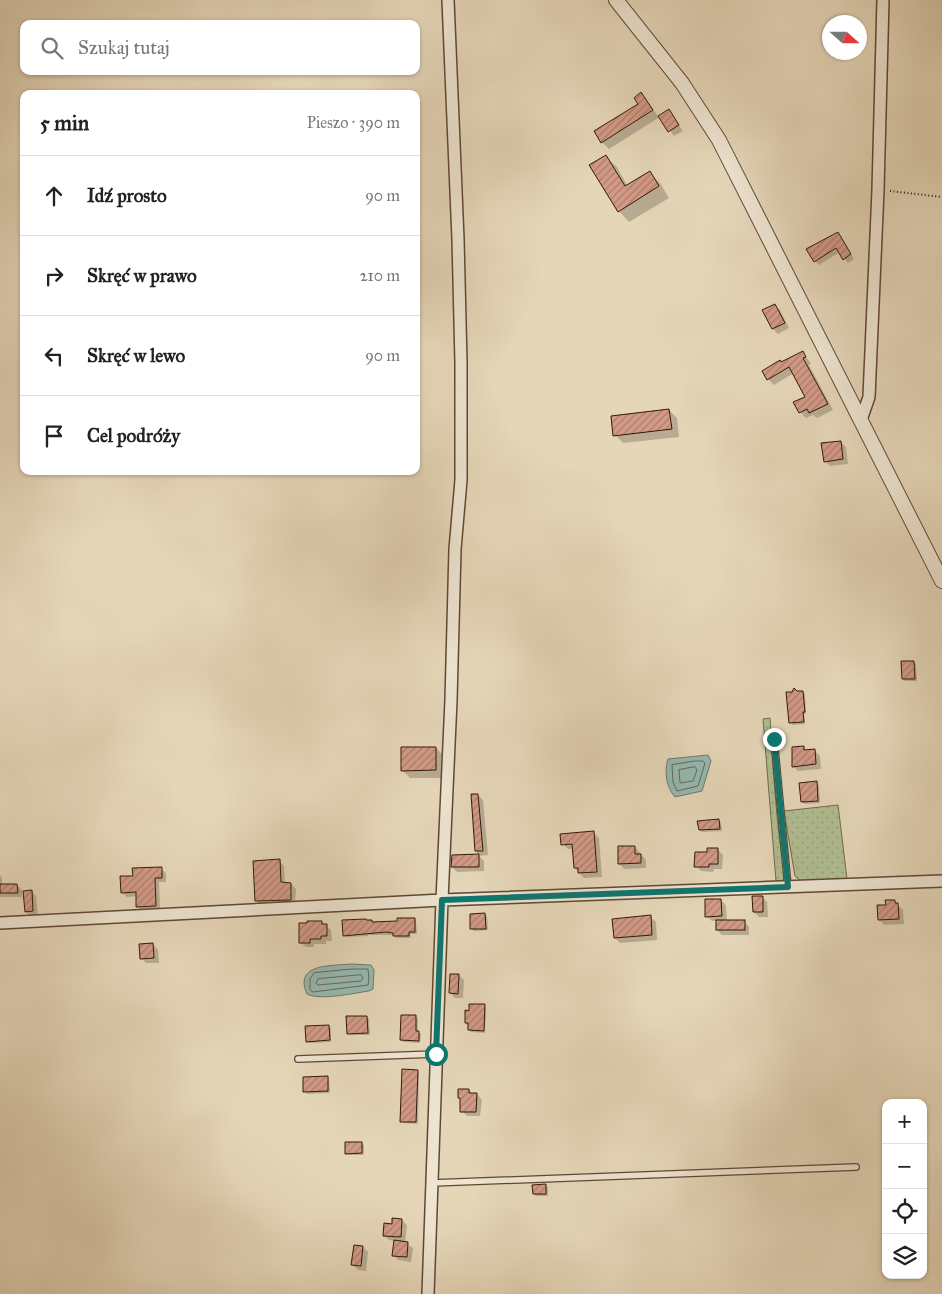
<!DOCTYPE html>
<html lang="pl">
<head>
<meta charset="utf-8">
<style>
  body { margin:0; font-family:"IM FELL Great Primer",serif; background:#f2f2f2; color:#222 }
  .controls { position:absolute; right:15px; bottom:15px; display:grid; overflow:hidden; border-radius:10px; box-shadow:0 1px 4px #0004 }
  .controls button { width:45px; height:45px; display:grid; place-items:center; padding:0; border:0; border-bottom:1px solid #e0e0e0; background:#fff; color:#222; font:25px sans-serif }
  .compass { position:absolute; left:822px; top:15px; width:45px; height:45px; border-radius:50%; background:#fff; box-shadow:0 1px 4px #0004; rotate:111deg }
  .stop { position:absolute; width:15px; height:15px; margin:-11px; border:4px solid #0f766e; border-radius:50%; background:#fff }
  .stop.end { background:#0f766e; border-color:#fff; box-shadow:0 1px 5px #0008 }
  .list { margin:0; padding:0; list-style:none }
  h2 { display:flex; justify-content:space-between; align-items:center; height:65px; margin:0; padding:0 20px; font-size:21px }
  h2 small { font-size:16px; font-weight:400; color:#767676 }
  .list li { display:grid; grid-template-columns:32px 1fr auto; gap:15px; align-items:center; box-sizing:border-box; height:80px; padding:0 20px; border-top:1px solid #e0e0e0 }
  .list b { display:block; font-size:19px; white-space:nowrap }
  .list em { font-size:16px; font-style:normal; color:#767676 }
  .icon { flex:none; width:28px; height:28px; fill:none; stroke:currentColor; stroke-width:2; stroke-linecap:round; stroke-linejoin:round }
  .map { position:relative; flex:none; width:942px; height:1294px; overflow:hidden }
  .search { position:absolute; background:#fff; box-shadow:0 1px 4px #0004; left:20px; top:20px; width:400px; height:55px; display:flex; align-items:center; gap:12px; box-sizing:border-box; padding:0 18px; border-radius:10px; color:#767676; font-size:19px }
  .panel { position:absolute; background:#fff; box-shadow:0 1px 4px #0004; left:20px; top:90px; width:400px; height:385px; border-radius:10px }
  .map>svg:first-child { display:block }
  .grass { fill:url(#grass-dots); stroke:#706b4c }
  .water { fill:#96b9b2; stroke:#6e796e }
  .shadow { fill:#0003 }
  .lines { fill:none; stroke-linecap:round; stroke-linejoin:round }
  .shore { stroke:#64685c; stroke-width:1 }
  .building { fill:url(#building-hatch); stroke:#311807 }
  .service-casing { stroke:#5e4833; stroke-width:8 }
  .minor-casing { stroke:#5e4833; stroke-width:14 }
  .tertiary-casing { stroke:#5e4833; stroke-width:16 }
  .path { stroke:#311807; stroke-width:2; stroke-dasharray:1 2.5; stroke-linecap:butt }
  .service { stroke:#eee4d1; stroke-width:5.5 }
  .minor { stroke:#eee4d1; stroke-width:11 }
  .tertiary { stroke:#eee4d1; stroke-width:14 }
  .route { stroke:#0f766e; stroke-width:6 }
</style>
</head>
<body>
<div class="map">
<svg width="942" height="1294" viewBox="0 0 942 1294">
  <defs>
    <pattern id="grass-dots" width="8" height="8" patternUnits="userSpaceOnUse" patternTransform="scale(1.25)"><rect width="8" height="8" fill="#b0be92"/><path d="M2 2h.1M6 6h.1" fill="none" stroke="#98a37c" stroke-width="1.8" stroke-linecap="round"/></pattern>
    <pattern id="building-hatch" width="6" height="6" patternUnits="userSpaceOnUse" patternTransform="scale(1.25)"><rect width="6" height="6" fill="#d39a86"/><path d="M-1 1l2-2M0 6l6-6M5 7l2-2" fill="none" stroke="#ac7d6c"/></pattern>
  </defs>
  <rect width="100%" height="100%" fill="#e5d6b8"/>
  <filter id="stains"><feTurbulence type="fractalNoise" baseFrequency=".004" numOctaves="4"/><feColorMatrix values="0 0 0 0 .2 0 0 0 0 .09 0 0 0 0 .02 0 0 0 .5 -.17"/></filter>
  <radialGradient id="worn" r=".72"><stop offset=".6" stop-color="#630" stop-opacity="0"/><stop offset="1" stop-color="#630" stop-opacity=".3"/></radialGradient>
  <!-- grass -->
  <g class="grass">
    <path d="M770,718C773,762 775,806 781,850C782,860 787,870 784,880L776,881L763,719Z"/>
    <path d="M838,805L847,879L801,881L795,876L784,811Z"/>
  </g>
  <!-- water -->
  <g class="water">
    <path d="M708,755L711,761L702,791L675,797C666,787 664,771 668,759Z"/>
    <path d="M351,964L371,965L374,970L373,989L369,991C354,993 320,1001 307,994C293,963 332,966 351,964Z"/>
  </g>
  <!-- shadow -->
  <g class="shadow">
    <path d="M641,94L659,117L669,111L683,131L674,136L660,117L609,149L602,142L640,105Z"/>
    <path d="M606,157L617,167L627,185L649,172L660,183L669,198L629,222L619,211Z"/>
    <path d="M838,234L842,238L854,259L848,263L840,252L819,265L815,261Z"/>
    <path d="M774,305L780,310L789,328L778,334L773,329L764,311Z"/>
    <path d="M802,352L811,363L809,365L833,410L817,418L813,415L806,418L800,412L806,397L794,373L774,385L768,379L781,363Z"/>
    <path d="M669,410L677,418L679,437L623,443L615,435Z"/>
    <path d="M841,442L846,447L848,464L830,466L825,461Z"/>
    <path d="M914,662L916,664L917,681H905L903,679Z"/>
    <path d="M797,692H802L805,694L806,714H804L805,724L793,725L790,722Z"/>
    <path d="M803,747L807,751L814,750L820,756L821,769L798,771L793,766Z"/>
    <path d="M436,748L444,756V778H410L402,770Z"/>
    <path d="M816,783L819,785L820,803L805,804L802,802Z"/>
    <path d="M478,795L483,800L488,855L479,856L484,861V871L457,872L452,867L453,857L480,856L476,851Z"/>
    <path d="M719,820L721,823L722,831L702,832L700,830Z"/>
    <path d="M594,833L599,838L602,877L584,878L575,868L574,849H568L563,844Z"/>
    <path d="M635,847L646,860V868L624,869L619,863Z"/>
    <path d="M718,850L723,855L722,869H714L713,872L701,871L696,866L708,853Z"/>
    <path d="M279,861L284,866L285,884H291L296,889L295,905H261L256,900Z"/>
    <path d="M161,869L166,873V882H159L160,910L142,911L137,906V896L127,897L122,892L134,877Z"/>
    <path d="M0,875L2,878V885H17L22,890V897H0Z"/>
    <path d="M31,891L36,896L38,916L31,917L26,911Z"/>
    <path d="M762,897L767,902L768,917H759L754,912Z"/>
    <path d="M721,900L726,905L727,921H744L749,927V935H722L717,930V921H712L706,916Z"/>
    <path d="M894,901L903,910L904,924L884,925L879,919L887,906Z"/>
    <path d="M485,914L487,916L488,930L474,931L472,929Z"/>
    <path d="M650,917L656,922L657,940L620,943L615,938Z"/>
    <path d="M414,919L416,921L417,934H410L411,938H396L394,935H368V936L346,937L344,935L367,921H372L374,923L398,922Z"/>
    <path d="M321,922L331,930L332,941H326V944H314V947H306L300,942Z"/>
    <path d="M153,944L158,950L159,963H146L141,958Z"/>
    <path d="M459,975L464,980L463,998H455L450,993Z"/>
    <path d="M484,1006L486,1008L485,1033L471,1032L466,1023L470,1012Z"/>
    <path d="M367,1017L369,1019L370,1035H350L348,1033Z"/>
    <path d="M416,1017L418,1019V1032L421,1034L420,1043L404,1042L401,1040Z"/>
    <path d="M328,1026L331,1028V1042L309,1043L307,1041Z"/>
    <path d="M417,1071L419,1073L418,1124L403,1123L401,1121Z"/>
    <path d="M327,1077L329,1079L330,1093L307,1094L305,1091Z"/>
    <path d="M469,1090L472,1094H477L482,1100L480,1116H467L462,1111Z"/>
    <path d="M361,1143L364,1145V1155H349L347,1153Z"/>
    <path d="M546,1186L548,1188V1196H536L534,1194Z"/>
    <path d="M402,1220L407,1225L405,1243L413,1248L411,1262L398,1260L393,1255L395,1241L389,1240L384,1235Z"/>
    <path d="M363,1247L368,1252L366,1271L358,1270L352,1264Z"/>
  </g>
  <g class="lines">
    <!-- shore -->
    <g class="shore">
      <path d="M695,761H703L705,763L698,786L677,791L673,782L672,765Z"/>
      <path d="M695,767L697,770L693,781L680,783L679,770Z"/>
      <path d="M352,969H368L369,979L368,985L313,992L310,990V979L314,973Z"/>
      <path d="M361,975L363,978L361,981L318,985L316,983L318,979Z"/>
    </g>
  </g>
  <!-- building -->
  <g class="building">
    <path d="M641,92L653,110L601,143L594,131L638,104L634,98Z"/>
    <path d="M669,109L679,125L668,132L658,116Z"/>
    <path d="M606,155L625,186L650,171L659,186L618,212L589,165Z"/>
    <path d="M838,232L851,254L843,260L836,248L814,262L806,249Z"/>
    <path d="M775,304L785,323L772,329L762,310Z"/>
    <path d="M803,351L806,357L803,358L828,404L809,413L807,409L799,413L793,402L805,397L789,367L767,380L762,371L780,360L781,362Z"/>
    <path d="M669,409L672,429L613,436L611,416Z"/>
    <path d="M841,441L843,459L824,462L821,443Z"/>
    <path d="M901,661H914L915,679H902Z"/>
    <path d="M794,688L797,691H803L805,712H803L804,722L789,723L786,692H792Z"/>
    <path d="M804,746V750L815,749L816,764L792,767V747Z"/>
    <path d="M401,747H436V770L401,771Z"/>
    <path d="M817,781L818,801L801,802L799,783Z"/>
    <path d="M471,794H478L483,851H475Z"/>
    <path d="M719,819L720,829L699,830L697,821Z"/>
    <path d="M594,831L597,872L578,873V868H574L572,844L561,845L560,834Z"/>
    <path d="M618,846H635V854H641V863L618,864Z"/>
    <path d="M707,848H718V864H709V867H694L695,852H707Z"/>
    <path d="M479,854V867H451L452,855Z"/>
    <path d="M280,859L281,882L291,883V900L255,901L253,861Z"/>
    <path d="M162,867V878H155L156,906L136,907V892L121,893L120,876H133L132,868Z"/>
    <path d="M0,884H17L18,893H0Z"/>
    <path d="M32,890L33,911L25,912L23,891Z"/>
    <path d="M752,896H763V912H753Z"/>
    <path d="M705,899H721L722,916L705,917Z"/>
    <path d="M885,900H895V903H898L899,919L878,920L877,905H886Z"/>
    <path d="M485,913L486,929H470V914Z"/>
    <path d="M651,915L652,935L614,938L612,919Z"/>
    <path d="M397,918H415V932H409V936H393V933L386,932L343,936L342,920L366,919V920H372V922L397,921Z"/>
    <rect x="716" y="920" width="29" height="10"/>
    <path d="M307,921H322V924H327V936H321V939H310V943H299V923H307Z"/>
    <path d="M153,943L154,958L140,959L139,944Z"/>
    <path d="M450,974H459L458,994L449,993Z"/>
    <path d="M469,1004H485L484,1031L468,1030V1023H465V1010L469,1011Z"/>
    <path d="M401,1015H416V1031H419V1041L400,1040Z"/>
    <path d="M346,1016H367L368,1033L347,1034Z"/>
    <path d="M329,1025L330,1040L306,1042L305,1026Z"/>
    <path d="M402,1069L418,1070L416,1122H400Z"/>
    <path d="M328,1076V1091L303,1092V1077Z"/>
    <path d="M458,1089H469V1093H477L476,1112H460V1098H458Z"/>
    <path d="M345,1142H362V1153L345,1154Z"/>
    <path d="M546,1184V1194H533L532,1185Z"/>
    <path d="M392,1218L402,1219L401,1237L383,1236L384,1223L392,1224Z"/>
    <path d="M394,1240L408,1242L407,1257L392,1256Z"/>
    <path d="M354,1245L363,1246L361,1266L351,1265Z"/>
  </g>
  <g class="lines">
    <!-- service casing -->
    <g class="service-casing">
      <g id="service">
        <path d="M774,739L788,887"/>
        <path d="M298,1059L436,1054"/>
        <path d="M432,1183L856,1167"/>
      </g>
    </g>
    <!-- minor casing -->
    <g class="minor-casing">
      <g id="minor">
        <path d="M861,420L869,397L878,190L883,0"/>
        <path d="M0,923L442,900L451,700L455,549L461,480V363L458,239L448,0"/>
        <path d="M428,1294L442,900L942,881"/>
      </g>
    </g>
    <!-- tertiary casing -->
    <g class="tertiary-casing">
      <path id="tertiary" d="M616,0L682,83L719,140L942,581"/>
    </g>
    <!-- path -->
    <path class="path" d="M890,191L942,197"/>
    <!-- service -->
    <use href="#service" class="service"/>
    <!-- minor -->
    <use href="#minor" class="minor"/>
    <!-- tertiary -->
    <use href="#tertiary" class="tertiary"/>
  </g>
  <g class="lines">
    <!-- route -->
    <path class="route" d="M436,1054L442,900L788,887L774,739"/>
  </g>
  <rect width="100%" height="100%" filter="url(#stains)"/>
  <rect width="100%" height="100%" fill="url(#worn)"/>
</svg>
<div class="controls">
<button>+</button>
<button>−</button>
<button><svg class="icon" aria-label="locate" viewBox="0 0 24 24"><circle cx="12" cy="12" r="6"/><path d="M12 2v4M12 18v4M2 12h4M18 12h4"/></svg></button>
<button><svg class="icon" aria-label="layers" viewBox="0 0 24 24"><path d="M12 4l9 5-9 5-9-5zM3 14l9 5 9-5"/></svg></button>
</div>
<svg class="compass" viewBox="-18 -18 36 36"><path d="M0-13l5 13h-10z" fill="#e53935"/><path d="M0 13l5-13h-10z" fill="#767676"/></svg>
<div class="stop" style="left:436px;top:1054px"></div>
<div class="stop end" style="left:774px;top:739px"></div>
<div class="search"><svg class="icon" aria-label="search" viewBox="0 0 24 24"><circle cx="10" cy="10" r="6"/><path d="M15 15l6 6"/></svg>Szukaj tutaj</div>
<section class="panel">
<h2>5 min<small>Pieszo · 390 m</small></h2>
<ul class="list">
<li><svg class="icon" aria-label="ahead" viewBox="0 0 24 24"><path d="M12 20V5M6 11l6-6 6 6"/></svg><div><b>Idź prosto</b></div><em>90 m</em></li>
<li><svg class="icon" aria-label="right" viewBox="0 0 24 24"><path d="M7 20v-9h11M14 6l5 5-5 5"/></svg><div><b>Skręć w prawo</b></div><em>210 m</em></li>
<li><svg class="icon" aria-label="left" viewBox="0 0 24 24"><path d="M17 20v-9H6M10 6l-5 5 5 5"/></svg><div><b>Skręć w lewo</b></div><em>90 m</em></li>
<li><svg class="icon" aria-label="arrive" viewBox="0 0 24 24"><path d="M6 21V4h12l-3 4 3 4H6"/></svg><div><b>Cel podróży</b></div></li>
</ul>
</section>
</div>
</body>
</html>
